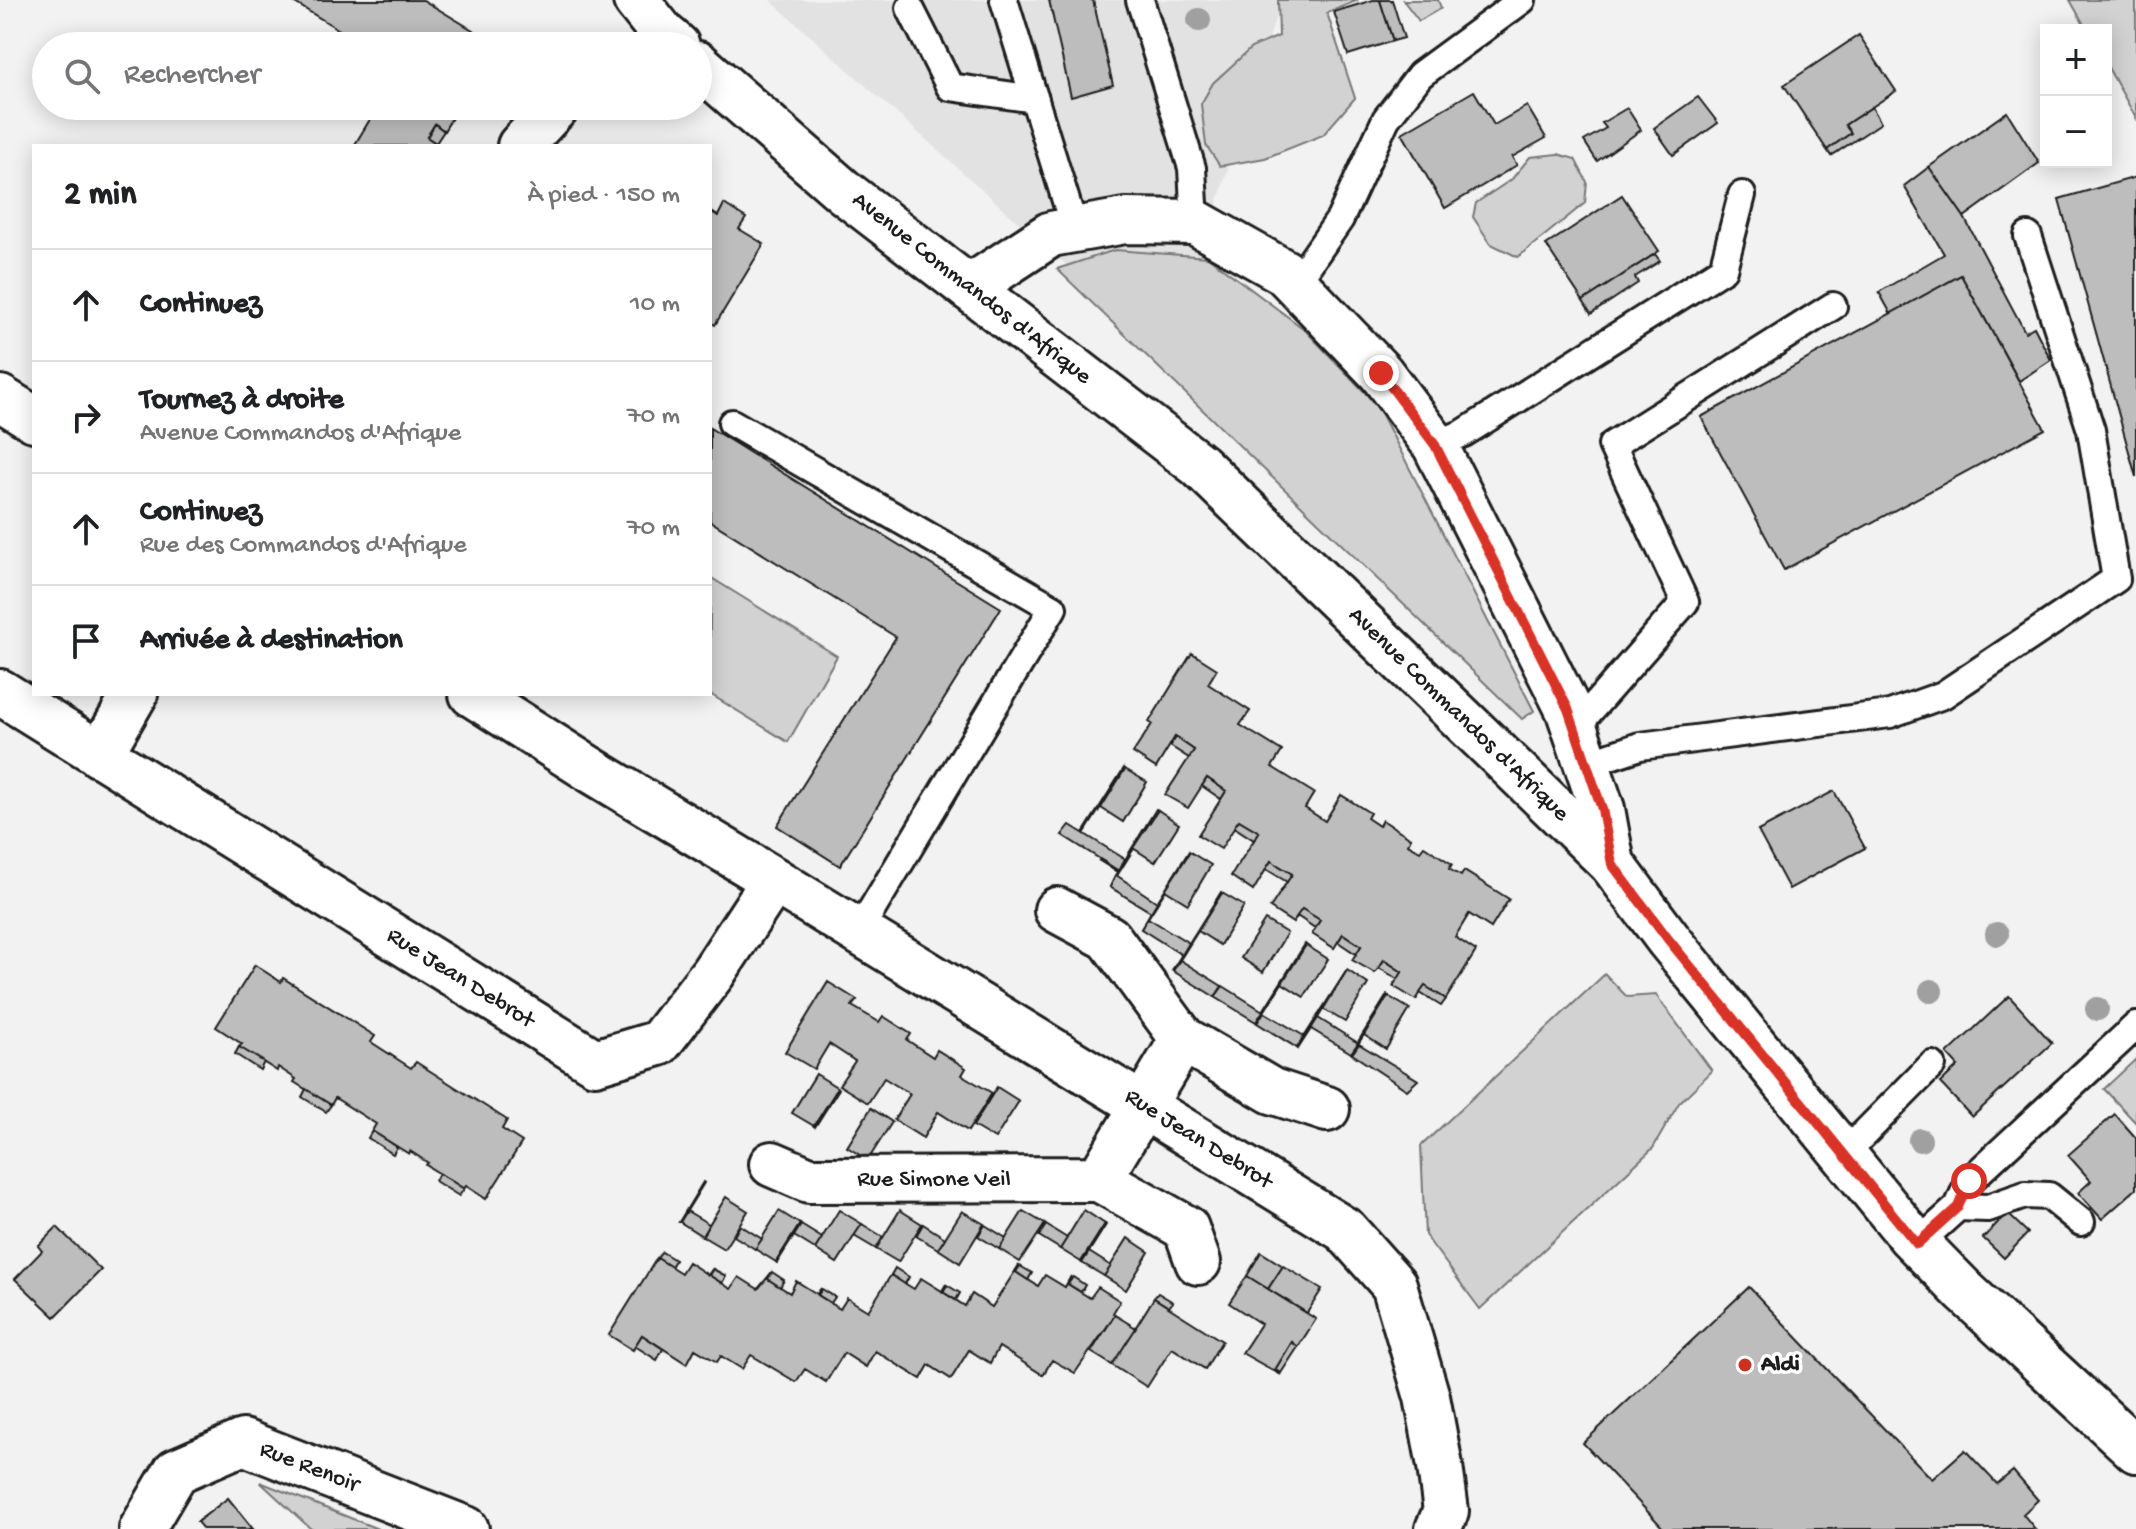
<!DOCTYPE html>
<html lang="fr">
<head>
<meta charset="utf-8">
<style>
  body { margin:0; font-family:"Gochi Hand",sans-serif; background:#f6f6f6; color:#202124 }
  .controls { position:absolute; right:24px; top:24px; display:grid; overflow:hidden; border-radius:0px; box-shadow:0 4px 20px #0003 }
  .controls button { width:72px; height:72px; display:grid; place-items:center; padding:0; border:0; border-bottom:2px solid #e0e0e0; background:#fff; color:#202124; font:40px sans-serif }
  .stop { position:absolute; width:24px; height:24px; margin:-18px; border:6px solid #d93025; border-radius:50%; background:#fff }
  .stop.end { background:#d93025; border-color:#fff; box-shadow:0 2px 8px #0008 }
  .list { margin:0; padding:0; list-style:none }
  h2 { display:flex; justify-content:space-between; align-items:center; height:104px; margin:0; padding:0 32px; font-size:34px }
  h2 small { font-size:26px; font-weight:400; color:#757577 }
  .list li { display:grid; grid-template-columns:52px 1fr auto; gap:24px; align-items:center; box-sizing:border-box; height:112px; padding:0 32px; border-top:2px solid #e0e0e0 }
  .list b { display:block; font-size:30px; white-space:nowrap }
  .list p { margin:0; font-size:26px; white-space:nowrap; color:#757577 }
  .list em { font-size:26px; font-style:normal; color:#757577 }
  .icon { flex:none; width:44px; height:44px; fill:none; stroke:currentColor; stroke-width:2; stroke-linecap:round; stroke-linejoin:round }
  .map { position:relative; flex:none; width:2136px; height:1529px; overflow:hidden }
  .search { position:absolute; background:#fff; box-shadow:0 4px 20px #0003; left:32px; top:32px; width:680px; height:88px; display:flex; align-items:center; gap:20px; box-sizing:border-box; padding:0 28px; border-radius:44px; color:#757577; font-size:30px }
  .panel { position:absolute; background:#fff; box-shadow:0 4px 20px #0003; left:32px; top:144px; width:680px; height:552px; border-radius:0px }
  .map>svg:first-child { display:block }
  .built { fill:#e2e2e2 }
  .green { fill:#d2d2d2; stroke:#777; stroke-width:2 }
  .building { fill:#bdbdbd; stroke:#1c1c1c; stroke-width:2 }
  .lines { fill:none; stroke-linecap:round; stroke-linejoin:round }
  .lane-casing { stroke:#1c1c1c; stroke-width:32 }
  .street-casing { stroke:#1c1c1c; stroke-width:50 }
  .secondary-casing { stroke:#1c1c1c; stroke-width:50 }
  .lane { stroke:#fff; stroke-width:26 }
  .street { stroke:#fff; stroke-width:44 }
  .secondary { stroke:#fff; stroke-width:44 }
  .tree { fill:#a0a0a0 }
  .route { stroke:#d93025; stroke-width:10 }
  .poi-dot { fill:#c8321e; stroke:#fff; stroke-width:3 }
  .labels { text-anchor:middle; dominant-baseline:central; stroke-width:7; stroke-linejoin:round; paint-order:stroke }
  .street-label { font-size:24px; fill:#1c1c1c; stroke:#fff }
  .poi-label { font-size:24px; font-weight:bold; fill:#1c1c1c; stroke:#fff; text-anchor:start }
</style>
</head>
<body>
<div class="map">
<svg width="2136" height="1529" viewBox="0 0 2136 1529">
  <rect width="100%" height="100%" fill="#f2f2f2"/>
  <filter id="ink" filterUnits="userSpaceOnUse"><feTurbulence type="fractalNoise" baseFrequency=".0125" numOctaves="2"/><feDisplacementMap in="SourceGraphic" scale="16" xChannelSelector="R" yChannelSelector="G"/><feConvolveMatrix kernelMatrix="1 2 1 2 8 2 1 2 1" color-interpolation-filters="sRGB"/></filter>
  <g filter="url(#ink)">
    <!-- built -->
    <path class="built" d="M770,0H1281L1169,357Z"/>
    <!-- green -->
    <g class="green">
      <path d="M1278,0H1358L1327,13L1355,98L1323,135L1265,158L1220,166L1206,145L1201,104L1213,83L1251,48L1279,36Z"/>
      <path d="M1403,0H1438L1441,8L1419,21Z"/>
      <path d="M2070,0H2136V118L2106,64V30H2087Z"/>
      <path d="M1558,154L1575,159L1587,182L1585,203L1518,257L1491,244L1473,217L1476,203L1512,179L1530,157Z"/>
      <path d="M1115,250L1208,257L1304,329L1377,405L1534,711L1522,719L1057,269Z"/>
      <path d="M710,577L837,656L788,742L710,694Z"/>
      <path d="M1605,974L1627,997L1656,995L1712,1071L1679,1103L1653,1148L1480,1309L1425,1235L1421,1146Z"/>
      <path d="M2136,1059V1123L2104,1089Z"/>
      <path d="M260,1482L378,1529H311Z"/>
    </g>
    <!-- building -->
    <g class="building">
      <path d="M290,0H423L496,44L366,46Z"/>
      <path d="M1049,0H1093L1113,85L1071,97Z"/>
      <path d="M1373,0H1380L1393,41L1348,55L1334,12Z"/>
      <path d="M1380,0H1392L1404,38L1393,41Z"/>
      <path d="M1859,35L1896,91L1845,125L1851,133L1827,150L1784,85Z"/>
      <path d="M1474,91L1494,125L1527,106L1546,138L1512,157L1517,165L1445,208L1402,133Z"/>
      <path d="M1698,97L1718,123L1673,155L1654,128Z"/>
      <path d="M378,106H459L444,131L435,124L427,137L436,143L434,146H354Z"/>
      <path d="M1872,107L1881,123L1831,156L1827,150L1851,133L1845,125Z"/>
      <path d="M1627,108L1641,130L1597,161L1584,141L1606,128L1602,123Z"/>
      <path d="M2007,112L2039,163L1964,217L1929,167Z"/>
      <path d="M435,124L444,131L436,143L427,137Z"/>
      <path d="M1929,167L1964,217L2025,332L2034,327L2051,360L2019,381L1961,275L1891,314L1879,292L1944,254L1904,186Z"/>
      <path d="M2136,177V477L2059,199Z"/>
      <path d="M1622,195L1659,251L1583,301L1546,245Z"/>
      <path d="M724,204L746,218L739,229L764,244L715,325L710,322V211L718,216Z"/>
      <path d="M1655,254L1660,261L1635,277L1638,283L1591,314L1583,301Z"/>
      <path d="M1961,275L2045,429L1784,570L1701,417Z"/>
      <path d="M710,428L1001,608L840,866L777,826L896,637L710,521Z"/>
      <path d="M1192,653L1217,669L1208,684L1250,711L1240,725L1282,751L1272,767L1314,793L1305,808L1325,821L1341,795L1370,813L1367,818L1379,826L1382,820L1411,838L1408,844L1420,851L1424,846L1452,864L1449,869L1461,876L1464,871L1509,899L1491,928L1469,914L1455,937L1476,951L1446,999L1425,986L1416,1000L1393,986L1402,972L1384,960L1375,973L1352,960L1361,946L1343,934L1334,948L1312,934L1320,920L1302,909L1293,923L1270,908L1292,874L1271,861L1253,891L1231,876L1259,832L1239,820L1221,849L1198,835L1226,791L1207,778L1188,808L1165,795L1194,750L1175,737L1156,768L1133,753L1152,724L1149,722Z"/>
      <path d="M1175,737L1194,750L1189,758L1170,746Z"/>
      <path d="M1124,768L1125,769L1084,834L1083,833Z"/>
      <path d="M1125,769L1147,782L1123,822L1101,808Z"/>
      <path d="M1207,778L1226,791L1221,799L1202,786Z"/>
      <path d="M1834,791L1865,848L1789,889L1758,831Z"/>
      <path d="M1156,809L1158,810L1110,887L1117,872L1098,860L1118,871Z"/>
      <path d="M1158,810L1179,824L1155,862L1133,848Z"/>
      <path d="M1239,820L1259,832L1254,840L1234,827Z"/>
      <path d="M1070,825L1125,859L1119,871L1062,835Z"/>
      <path d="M1189,851L1190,852L1141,929L1149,915Z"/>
      <path d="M1190,852L1211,865L1188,904L1165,890Z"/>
      <path d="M1271,861L1292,874L1287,882L1266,869Z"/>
      <path d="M1116,875L1157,902L1151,912L1110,887Z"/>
      <path d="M1221,892L1222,893L1173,971L1172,970Z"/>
      <path d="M1222,893L1244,906L1220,945L1198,931Z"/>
      <path d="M1302,909L1320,920L1315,928L1297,916Z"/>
      <path d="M1148,918L1189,943L1182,955L1141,929Z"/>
      <path d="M1265,920L1287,933L1263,972L1241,958Z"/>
      <path d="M1343,934L1361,946L1356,954L1338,942Z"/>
      <path d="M1305,944L1306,945L1257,1023L1263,1011Z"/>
      <path d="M1306,945L1328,959L1304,997L1282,983Z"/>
      <path d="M1180,960L1222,986L1215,997L1173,971Z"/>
      <path d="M1384,960L1402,972L1398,979L1379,968Z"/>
      <path d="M255,965L281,982L283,978L375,1036L371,1042L411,1068L416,1062L507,1120L502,1129L522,1142L486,1199L466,1186L464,1189L426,1165L428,1163L410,1151L409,1154L372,1131L376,1124L335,1098L331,1105L294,1082L296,1079L278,1067L277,1071L239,1047L242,1044L216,1027Z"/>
      <path d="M1347,970L1368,984L1345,1022L1323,1009Z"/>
      <path d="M1347,970L1318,1018L1298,1049L1297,1048Z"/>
      <path d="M828,982L857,1000L852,1006L879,1022L883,1016L911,1034L907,1040L933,1057L937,1050L966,1068L962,1075L992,1093L968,1131L938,1112L923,1138L894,1120L910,1094L884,1078L868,1103L839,1085L855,1061L829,1044L814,1069L785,1052Z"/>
      <path d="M1223,986L1263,1011L1256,1022L1215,997Z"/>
      <path d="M1425,986L1446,999L1441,1006L1420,993Z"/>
      <path d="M1387,995L1388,996L1352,1054L1351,1053Z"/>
      <path d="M1388,996L1410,1009L1386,1049L1364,1035Z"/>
      <path d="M2009,996L2052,1043L1972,1117L1940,1083L1958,1066L1947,1054Z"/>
      <path d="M1264,1012L1304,1036L1297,1048L1257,1023Z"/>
      <path d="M1318,1018L1358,1043L1351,1053L1311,1029Z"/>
      <path d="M1359,1044L1418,1080L1407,1090L1352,1054Z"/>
      <path d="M239,1047L264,1062L260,1070L235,1054Z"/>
      <path d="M816,1074L838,1088L814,1126L792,1113Z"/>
      <path d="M997,1087L1019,1101L995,1139L973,1126Z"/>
      <path d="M838,1088L839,1089L815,1127L814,1126Z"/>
      <path d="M306,1089L331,1105L326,1112L302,1097Z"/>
      <path d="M871,1108L892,1122L868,1160L847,1147Z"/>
      <path d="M2115,1114L2136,1138V1189L2102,1219L2078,1193L2091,1181L2068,1155Z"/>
      <path d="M372,1131L397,1147L393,1154L368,1138Z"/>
      <path d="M439,1173L464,1189L459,1196L435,1181Z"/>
      <path d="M703,1182L704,1183L680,1222H679Z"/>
      <path d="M726,1197L748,1211L724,1249L702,1236Z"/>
      <path d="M839,1210L862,1224L837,1263L815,1249Z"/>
      <path d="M900,1210L922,1224L898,1262L876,1249Z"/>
      <path d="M1084,1210L1105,1224L1081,1262L1060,1249Z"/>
      <path d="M687,1211L709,1224L702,1236L680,1222Z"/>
      <path d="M779,1211L800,1224L776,1262L755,1249Z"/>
      <path d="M962,1211L984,1224L960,1263L938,1249Z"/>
      <path d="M1023,1211L1045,1224L1020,1262L999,1249Z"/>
      <path d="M2007,1213L2028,1233L2004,1258L1983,1238Z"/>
      <path d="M800,1224L801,1225L777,1263L776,1262Z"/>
      <path d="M862,1224L883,1237L876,1249L854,1236Z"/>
      <path d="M923,1224L945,1238L938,1249L916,1236Z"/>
      <path d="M1105,1224L1106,1225L1082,1263L1081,1262Z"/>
      <path d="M740,1225L762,1239L755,1249L734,1236Z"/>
      <path d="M801,1225L822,1238L815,1249L794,1236Z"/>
      <path d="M985,1225L1006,1238L999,1249L978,1236Z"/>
      <path d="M1046,1225L1067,1238L1060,1249L1039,1236Z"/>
      <path d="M57,1227L101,1270L55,1317L15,1279L42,1251L38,1246Z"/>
      <path d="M1128,1238L1149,1252L1126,1290L1104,1276Z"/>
      <path d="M662,1252L675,1260L671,1267L657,1258Z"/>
      <path d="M1089,1252L1111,1266L1104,1276L1082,1263Z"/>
      <path d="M1261,1252L1283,1266L1268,1289L1247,1276Z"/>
      <path d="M657,1258L681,1273L688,1262L708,1275L713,1268L709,1275L731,1289L739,1277L758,1289L772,1272L768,1279L790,1293L796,1281L817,1294L821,1288L818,1295L840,1309L847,1298L868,1311L891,1275L914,1289L921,1278L942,1291L946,1284L943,1292L965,1306L972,1294L992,1307L1019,1265L1016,1272L1038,1286L1045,1275L1065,1287L1071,1276L1068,1284L1090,1298L1098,1287L1120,1301L1113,1313L1115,1315L1075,1373L1052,1360L1043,1375L999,1347L990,1363L969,1350L951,1379L929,1365L921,1379L875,1351L866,1367L844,1353L826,1382L805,1369L796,1382L751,1355L742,1369L721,1356L717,1362L695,1349L687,1364L642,1335L633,1350L609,1335Z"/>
      <path d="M1020,1266L1032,1273L1028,1280L1016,1272Z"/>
      <path d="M1283,1266L1322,1289L1307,1313L1268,1289Z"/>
      <path d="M895,1268L909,1277L905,1284L891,1275Z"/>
      <path d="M713,1269L726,1276L722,1283L709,1275Z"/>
      <path d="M772,1272L784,1280L780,1287L768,1279Z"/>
      <path d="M1247,1276L1316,1319L1298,1347L1292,1342L1275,1370L1281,1375L1242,1353L1261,1324L1229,1303Z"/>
      <path d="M1073,1277L1085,1285L1081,1292L1068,1284Z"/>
      <path d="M947,1285L960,1293L956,1300L943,1292Z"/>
      <path d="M1749,1287L1932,1479L1965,1450L1997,1484L2013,1471L2038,1500L2023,1514L2035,1529H1664L1583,1443Z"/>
      <path d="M822,1289L835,1297L831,1303L818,1295Z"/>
      <path d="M1158,1293L1173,1302L1169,1307L1154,1298Z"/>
      <path d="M1154,1298L1222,1341L1205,1369L1172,1348L1147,1387L1112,1365Z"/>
      <path d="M1115,1315L1136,1328L1112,1365L1091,1352Z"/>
      <path d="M642,1335L663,1349L657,1360L635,1346Z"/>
      <path d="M1292,1342L1298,1347L1281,1373L1275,1370Z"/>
      <path d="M228,1498L253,1529H203L197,1522Z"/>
    </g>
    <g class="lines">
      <!-- lane casing -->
      <g class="lane-casing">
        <g id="lane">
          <path d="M1004,0L1075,230"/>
          <path d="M1140,0L1192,168L1195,222"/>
          <path d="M910,8L950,87L1035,99"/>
          <path d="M1295,284L1340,219L1386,119L1420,75L1522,0"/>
          <path d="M732,423L1053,608L859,931"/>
          <path d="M1435,445L1464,433L1723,269L1742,195"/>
          <path d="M1574,729L1685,602L1612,445L1833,306"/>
          <path d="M1586,764L1640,746L1890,714L1943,695L2116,579L2091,430L2028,236"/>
          <path d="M1843,1155L1932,1065"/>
          <path d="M1958,1207L1988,1208L2025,1195L2049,1196L2081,1222"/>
          <path d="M1917,1244L1958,1207L1969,1181L2136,1026"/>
        </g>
      </g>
      <!-- street casing -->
      <g class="street-casing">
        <g id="street">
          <path d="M520,146L557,106"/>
          <path d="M969,288L1051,234L1125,221L1195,222L1284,272L1381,373L1435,445L1568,709L1602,809L1612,864"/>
          <path d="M0,398L34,419"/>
          <path d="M0,692L595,1062L659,1043L713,973L774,880L591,770L472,694"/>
          <path d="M100,755L135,694"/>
          <path d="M774,880L1345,1230L1394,1285L1427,1397L1440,1466L1446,1511L1438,1529"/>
          <path d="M1183,1039L1272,1091L1327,1109"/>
          <path d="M772,1164L809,1180L1099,1179L1183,1039L1109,938L1057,910"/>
          <path d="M1099,1179L1186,1228L1198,1262"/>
          <path d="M142,1529L176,1471L243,1442L466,1529"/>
        </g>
      </g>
      <!-- secondary casing -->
      <g class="secondary-casing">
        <g id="secondary">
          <path d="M636,0L663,34L677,46"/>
          <path d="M698,64L843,191L1199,465L1612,864L1668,939L1910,1236L1965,1292L2136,1450"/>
        </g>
      </g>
      <!-- lane -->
      <use href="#lane" class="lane"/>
      <!-- street -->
      <use href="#street" class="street"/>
      <!-- secondary -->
      <use href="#secondary" class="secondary"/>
    </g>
    <!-- trees -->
    <g class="tree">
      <circle cx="1199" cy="20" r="12"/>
      <circle cx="1997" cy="934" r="12"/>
      <circle cx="1931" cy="991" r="12"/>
      <circle cx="2097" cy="1009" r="12"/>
      <circle cx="1920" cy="1140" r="12"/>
    </g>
  </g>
  <g class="lines" filter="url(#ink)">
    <!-- route -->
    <path class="route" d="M1381,373L1435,445L1568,709L1602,809L1612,864L1668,939L1917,1244L1958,1207L1969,1181"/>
  </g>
  <!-- markers -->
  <circle class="poi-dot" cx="1745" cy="1365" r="8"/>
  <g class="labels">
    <!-- street labels -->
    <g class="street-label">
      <text transform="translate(971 289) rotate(38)">Avenue Commandos d'Afrique</text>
      <text transform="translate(1458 715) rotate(44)">Avenue Commandos d'Afrique</text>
      <text transform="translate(460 979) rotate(32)">Rue Jean Debrot</text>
      <text transform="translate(1198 1140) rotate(32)">Rue Jean Debrot</text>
      <text x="934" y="1180">Rue Simone Veil</text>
      <text transform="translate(309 1468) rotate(21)">Rue Renoir</text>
    </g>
    <!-- poi labels -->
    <g class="poi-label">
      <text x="1761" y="1365">Aldi</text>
    </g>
  </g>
</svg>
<div class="controls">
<button>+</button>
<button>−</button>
</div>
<div class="stop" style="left:1969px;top:1181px"></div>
<div class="stop end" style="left:1381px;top:373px"></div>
<div class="search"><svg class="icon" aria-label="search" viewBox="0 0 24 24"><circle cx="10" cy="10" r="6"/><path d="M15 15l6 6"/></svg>Rechercher</div>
<section class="panel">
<h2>2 min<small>À pied · 150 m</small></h2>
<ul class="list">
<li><svg class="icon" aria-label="ahead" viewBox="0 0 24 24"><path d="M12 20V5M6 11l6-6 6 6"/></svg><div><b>Continuez</b></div><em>10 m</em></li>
<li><svg class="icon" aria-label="right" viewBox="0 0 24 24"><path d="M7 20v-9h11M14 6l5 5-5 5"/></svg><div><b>Tournez à droite</b><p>Avenue Commandos d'Afrique</p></div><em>70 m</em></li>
<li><svg class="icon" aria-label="ahead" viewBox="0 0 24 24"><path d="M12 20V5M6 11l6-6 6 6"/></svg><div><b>Continuez</b><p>Rue des Commandos d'Afrique</p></div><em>70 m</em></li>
<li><svg class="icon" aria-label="arrive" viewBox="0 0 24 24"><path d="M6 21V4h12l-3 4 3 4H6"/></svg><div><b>Arrivée à destination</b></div></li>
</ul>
</section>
</div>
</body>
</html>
